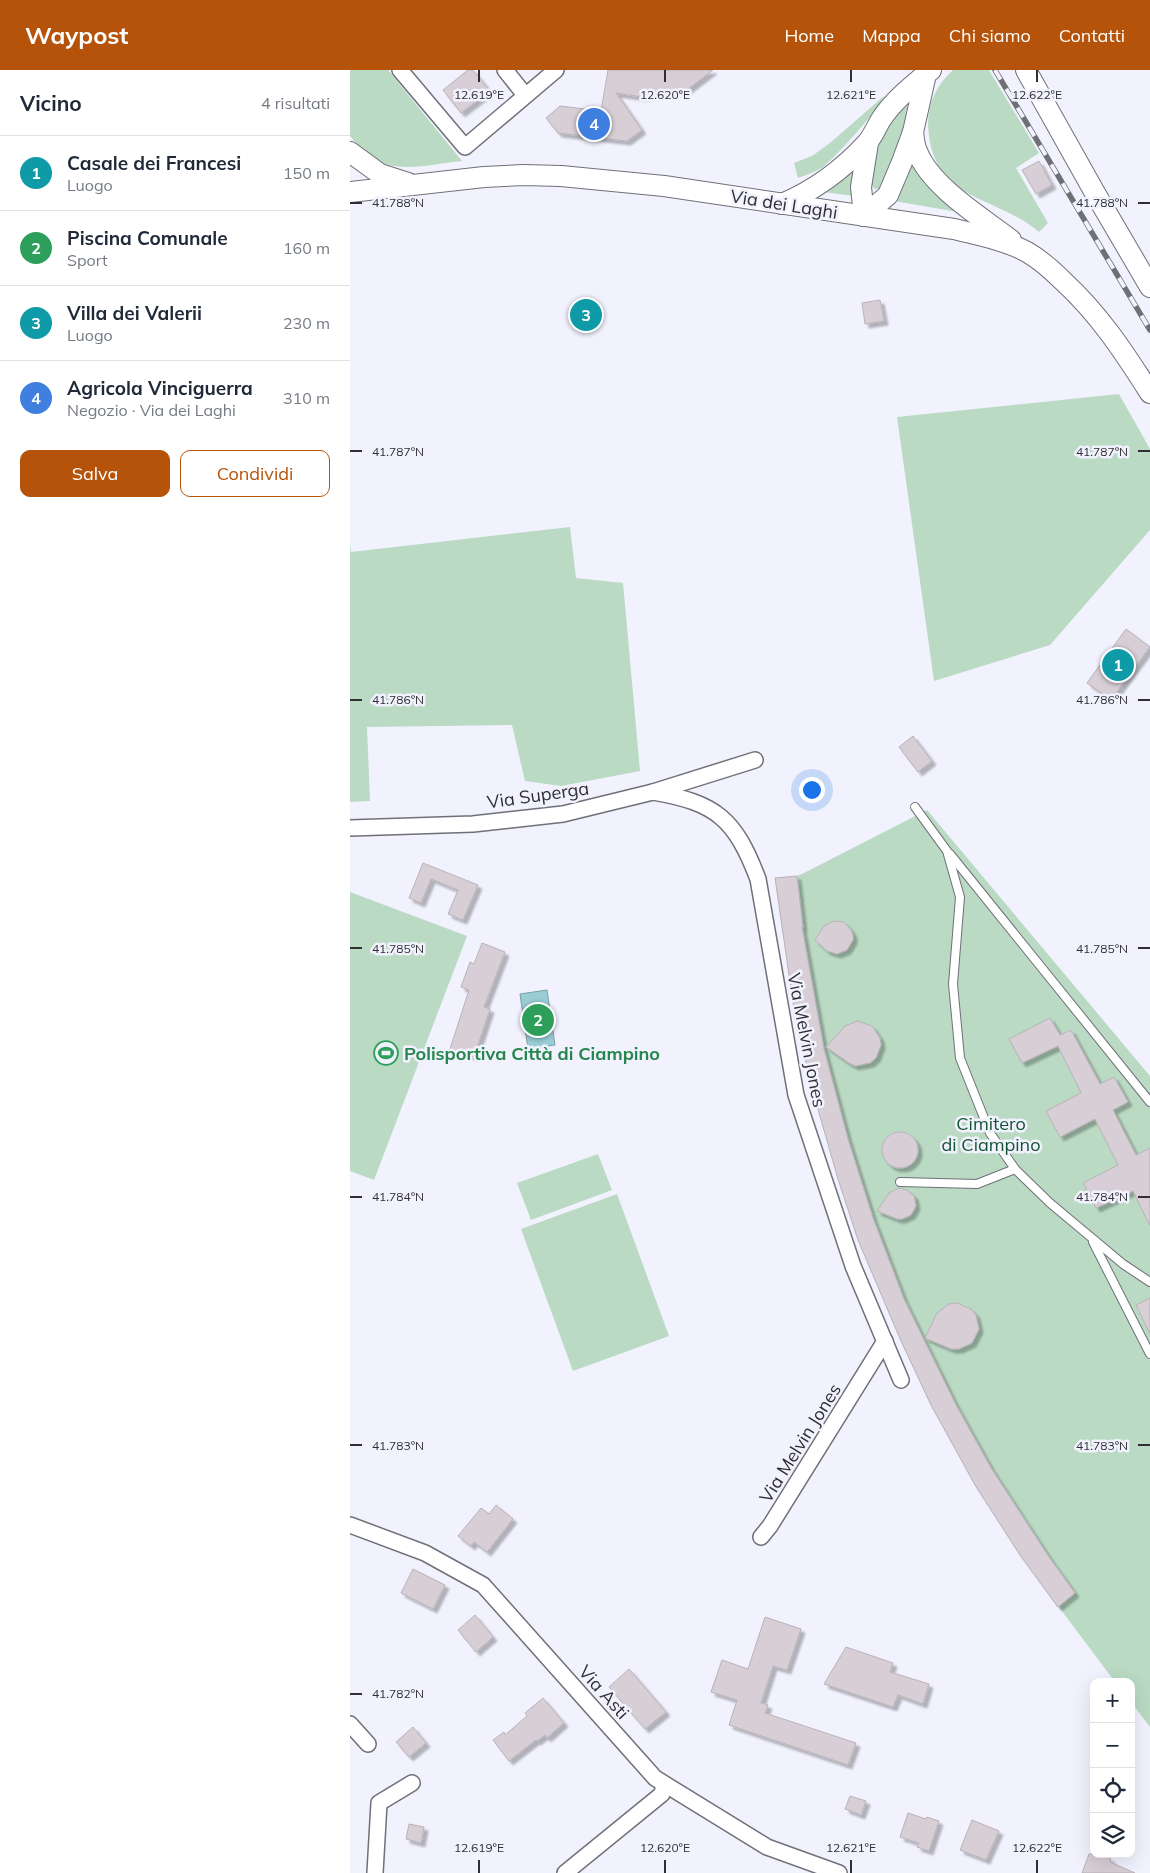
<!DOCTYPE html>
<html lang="it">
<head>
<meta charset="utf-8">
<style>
  body { margin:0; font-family:Mulish,sans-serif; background:#f2f2f3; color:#1f2937 }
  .controls { position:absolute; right:15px; bottom:15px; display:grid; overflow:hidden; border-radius:10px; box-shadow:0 5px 20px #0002 }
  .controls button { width:45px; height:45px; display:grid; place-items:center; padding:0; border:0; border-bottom:1px solid #e0e1e3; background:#fff; color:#1f2937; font:25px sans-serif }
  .you { position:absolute; left:461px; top:719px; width:18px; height:18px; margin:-12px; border:4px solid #fff; border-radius:50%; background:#1a73e8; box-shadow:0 0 0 8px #1a73e833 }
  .badge { display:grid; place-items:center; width:32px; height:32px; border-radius:50%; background:#b45309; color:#fff; font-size:16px; font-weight:700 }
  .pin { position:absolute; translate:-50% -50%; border:2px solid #fff; box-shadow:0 1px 5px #0006 }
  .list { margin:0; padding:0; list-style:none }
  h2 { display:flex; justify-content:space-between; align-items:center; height:65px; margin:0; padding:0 20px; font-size:21px }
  h2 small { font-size:16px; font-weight:400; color:#747a83 }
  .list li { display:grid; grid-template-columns:32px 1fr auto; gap:15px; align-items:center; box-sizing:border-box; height:75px; padding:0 20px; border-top:1px solid #e0e1e3 }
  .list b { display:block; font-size:19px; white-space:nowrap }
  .list p { margin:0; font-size:16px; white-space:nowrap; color:#747a83 }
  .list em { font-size:16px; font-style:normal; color:#747a83 }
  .actions { display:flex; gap:10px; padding:15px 20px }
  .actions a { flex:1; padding:11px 0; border:1px solid #b45309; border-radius:10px; text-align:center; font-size:18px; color:#b45309 }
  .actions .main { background:#b45309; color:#fff }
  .icon { flex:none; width:28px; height:28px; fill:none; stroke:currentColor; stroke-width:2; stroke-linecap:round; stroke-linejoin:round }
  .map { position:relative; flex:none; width:800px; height:1803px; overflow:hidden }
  header { display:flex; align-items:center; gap:30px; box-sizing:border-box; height:70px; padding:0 25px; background:#b45309; color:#fff }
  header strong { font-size:24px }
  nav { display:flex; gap:28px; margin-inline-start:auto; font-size:18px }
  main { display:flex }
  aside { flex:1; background:#fff }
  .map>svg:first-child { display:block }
  .green { fill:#badac4 }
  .water { fill:#9aced6; stroke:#7a9ea5 }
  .building { fill:#d7ced6; stroke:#bab1b9; filter:url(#shadow) }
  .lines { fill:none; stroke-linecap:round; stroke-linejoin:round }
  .lane-casing { stroke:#6f7079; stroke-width:10 }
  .street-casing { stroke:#6f7079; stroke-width:18 }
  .secondary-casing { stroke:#6f7079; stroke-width:22 }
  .lane { stroke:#fff; stroke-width:8 }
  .street { stroke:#fff; stroke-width:15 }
  .secondary { stroke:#fff; stroke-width:20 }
  .rail-casing { stroke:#6f6f76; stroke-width:5.5 }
  .rail { stroke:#f1f2fd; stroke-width:4; stroke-dasharray:11; stroke-linecap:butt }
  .ticks { fill:none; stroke:#2e2e33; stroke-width:2 }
  .labels { text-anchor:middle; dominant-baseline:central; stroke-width:5; stroke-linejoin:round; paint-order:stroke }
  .street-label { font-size:18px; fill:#2e2e33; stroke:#f1f2fd }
  .leisure-label { font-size:18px; font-weight:bold; fill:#27864d; stroke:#f1f2fd; text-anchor:start }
  .park-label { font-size:18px; fill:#145433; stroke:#f1f2fd }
  .ticks-label { font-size:12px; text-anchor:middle; fill:#2e2e33; stroke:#f1f2fd; stroke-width:5; stroke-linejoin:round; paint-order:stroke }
</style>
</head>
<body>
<header>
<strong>Waypost</strong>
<nav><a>Home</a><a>Mappa</a><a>Chi siamo</a><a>Contatti</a></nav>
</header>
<main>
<aside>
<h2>Vicino<small>4 risultati</small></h2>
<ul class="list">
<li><span class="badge" style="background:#0f9aa8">1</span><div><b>Casale dei Francesi</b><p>Luogo</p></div><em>150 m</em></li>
<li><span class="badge" style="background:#2e9e5b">2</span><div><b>Piscina Comunale</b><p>Sport</p></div><em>160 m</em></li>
<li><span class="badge" style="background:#0f9aa8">3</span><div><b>Villa dei Valerii</b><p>Luogo</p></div><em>230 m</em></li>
<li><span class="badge" style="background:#3f7fe0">4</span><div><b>Agricola Vinciguerra</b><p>Negozio · Via dei Laghi</p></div><em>310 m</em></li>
</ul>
<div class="actions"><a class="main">Salva</a><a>Condividi</a></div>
</aside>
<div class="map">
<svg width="800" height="1803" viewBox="0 0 800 1803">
  <defs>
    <filter id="shadow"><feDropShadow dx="4" dy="4" stdDeviation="1" flood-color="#0004"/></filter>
  </defs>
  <rect width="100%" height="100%" fill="#f1f2fd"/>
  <!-- green -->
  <g class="green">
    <path d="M0,0H38L112,91C81,94 43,106 16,84C10,79 5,71 0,66Z"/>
    <path d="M603,0H639L689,83L666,98L698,153L689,162C644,124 581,132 578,54C578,33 587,14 603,0Z"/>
    <path d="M534,26C530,38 485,88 473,97C465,102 456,105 448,108L444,93L462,86L480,73Z"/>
    <path d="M556,33L557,38L549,77L532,118L525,119L520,114L525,86L534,64L551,35Z"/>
    <path d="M562,93H565L608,142L544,131L554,114Z"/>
    <path d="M501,101L504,104V126L473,122Z"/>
    <path d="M769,324L800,379V460L700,575L584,611L547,347Z"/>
    <path d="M220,457L226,508L273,513L290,701L211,716L175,711L162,655L17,657L20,731L0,732V474L1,482Z"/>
    <path d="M577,740L800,1006V1657L781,1632V1612H765L670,1485L625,1415L581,1335L551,1271L508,1170L488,1109L463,1022L445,946L425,808L447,806L456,802Z"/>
    <path d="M0,822L117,866L24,1110L0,1101Z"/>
    <path d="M248,1084L262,1120L181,1150L167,1113Z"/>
    <path d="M267,1124L319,1266L223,1301L171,1159Z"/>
  </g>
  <!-- water -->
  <path class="water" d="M197,920L205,975L178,979L170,924Z"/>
  <!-- building -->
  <g class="building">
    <path d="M118,0H123L140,21L111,43L93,20Z"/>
    <path d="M258,0H363L338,19L292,27L266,23L292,60L277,71L208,63L196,48L210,36L251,41Z"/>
    <path d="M689,91L702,115L686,124L672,100Z"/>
    <path d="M530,230L534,251L515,254L512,233Z"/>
    <path d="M776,559L800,577L761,630L737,613Z"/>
    <path d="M563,666L582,691L568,702L549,677Z"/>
    <path d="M73,793L128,815L113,850L98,844L108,820L81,809L71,833L59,828Z"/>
    <path d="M447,806L453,858L452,857L474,979L498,1069L523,1148L554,1229L605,1333L641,1398L699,1487L725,1523L708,1537L670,1485L625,1415L581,1335L551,1271L508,1170L488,1109L463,1022L445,946L425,808Z"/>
    <path d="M483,851L494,852L501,860L503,865V870L497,880L487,884L477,881L465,870L474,856Z"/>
    <path d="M132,873L155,882L134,937L140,939L124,987L100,979L119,920L111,917L120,892L124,894Z"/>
    <path d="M700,948L710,965L721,960L750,1014L764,1007L778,1032L763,1040L786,1085L800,1078V1156L783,1121L746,1138L733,1113L768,1095L745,1049L710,1067L696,1041L731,1023L708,976L672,993L659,969Z"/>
    <path d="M508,951L522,956L530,968L531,975L526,988L520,993L505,996L499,993L476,977L495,956Z"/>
    <circle cx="550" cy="1080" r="18"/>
    <path d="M549,1118L557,1120L564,1126L566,1136L561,1145L552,1149H547L527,1141L539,1123Z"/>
    <path d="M800,1228V1264L786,1235Z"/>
    <path d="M607,1233L621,1239L626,1245L629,1259L622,1273L609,1279H601L575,1268L587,1243L599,1234Z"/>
    <path d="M146,1435L163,1449L137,1482L124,1472L121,1476L108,1466L131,1438L139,1444Z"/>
    <path d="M63,1499L95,1515L83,1539L51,1523Z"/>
    <path d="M125,1545L143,1567L126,1582L108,1560Z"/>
    <path d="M415,1547L451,1559L437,1600L423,1596L411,1633L418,1635L415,1643L506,1673L498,1695L379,1655L387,1630L361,1622L372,1590L398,1599Z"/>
    <path d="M496,1577L543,1593L540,1602L579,1614L573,1634L548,1625L543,1637L474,1614Z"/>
    <path d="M279,1599L316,1642L295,1659L259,1617Z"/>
    <path d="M193,1628L214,1653L197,1668L195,1665L187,1671L186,1670L159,1691L143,1670L154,1662L155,1665L177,1646L175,1643Z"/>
    <path d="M63,1657L76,1673L59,1687L46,1672Z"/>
    <path d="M500,1726L516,1731L511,1745L495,1739Z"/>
    <path d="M558,1743L576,1749L577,1747L589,1751L579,1781L567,1777L569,1773L550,1767Z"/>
    <path d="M622,1750L649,1761L636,1790L610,1780Z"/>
    <path d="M59,1754L74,1757L71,1773L56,1769Z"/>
    <path d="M739,1784H748L761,1789L760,1792L785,1803H732Z"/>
  </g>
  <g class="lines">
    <!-- lane casing -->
    <g class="lane-casing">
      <g id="lane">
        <path d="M565,737L597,781L610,827L603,914L610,988L640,1063L665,1099L700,1133L773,1194L800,1212"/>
        <path d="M600,784L800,1032"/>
        <path d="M550,1112L627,1114L665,1099"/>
        <path d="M743,1172L800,1284"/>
      </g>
    </g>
    <!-- street casing -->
    <g class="street-casing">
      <g id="street">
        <path d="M50,0L115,77L206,0"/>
        <path d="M155,0L175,25"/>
        <path d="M303,722C367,733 385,749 408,809L446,1025L503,1196L551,1310"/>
        <path d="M0,758L123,754L213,744L303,722L405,690"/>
        <path d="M0,1455L75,1483L133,1515L305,1708L417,1777L489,1803"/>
        <path d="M411,1467L420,1456L535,1271"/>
        <path d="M0,1654L18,1674"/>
        <path d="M25,1803L29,1733L62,1713"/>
        <path d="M215,1803L312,1724L314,1714"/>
      </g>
    </g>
    <!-- secondary casing -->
    <g class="secondary-casing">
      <g id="secondary">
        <path d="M676,0L745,123L800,217"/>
        <path d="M563,62C564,68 564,75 567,81C580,116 631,147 661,170"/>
        <path d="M0,82L30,104L58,113"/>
        <path d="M0,122L134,107L173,105L211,106L314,116L604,159C628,165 655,170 677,182C691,190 702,200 713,211C749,244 774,282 800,323"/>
        <path d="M432,134C465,120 492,100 516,74C523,67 526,57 532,48C545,29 563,15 581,0"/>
        <path d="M514,146L538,125L552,92L563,62L576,4"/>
        <path d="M514,146L511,117L518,73"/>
      </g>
    </g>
    <!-- lane -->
    <use href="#lane" class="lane"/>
    <!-- street -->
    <use href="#street" class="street"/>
    <!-- secondary -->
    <use href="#secondary" class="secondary"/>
    <!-- rail casing -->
    <g class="rail-casing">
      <path id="rail" d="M645,0L800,260"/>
    </g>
    <!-- rail -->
    <use href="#rail" class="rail"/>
  </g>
  <!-- ticks -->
  <path class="ticks" d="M129,0V12M315,0V12M501,0V12M687,0V12M0,133H12M788,133H800M0,381H12M788,381H800M0,630H12M788,630H800M0,878H12M788,878H800M0,1127H12M788,1127H800M0,1375H12M788,1375H800M0,1624H12M129,1790V1803M315,1790V1803M501,1790V1803M687,1790V1803"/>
  <!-- icons -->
  <defs>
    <g id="stadium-ring" transform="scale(1.25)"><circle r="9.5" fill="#f1f2fd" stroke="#2e9e5b" stroke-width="1.5"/><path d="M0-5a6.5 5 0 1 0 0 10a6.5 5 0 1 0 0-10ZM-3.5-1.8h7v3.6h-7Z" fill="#2e9e5b"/></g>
  </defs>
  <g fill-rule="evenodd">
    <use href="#stadium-ring" x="36" y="983"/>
  </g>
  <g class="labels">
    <!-- street labels -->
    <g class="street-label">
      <text transform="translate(434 134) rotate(9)">Via dei Laghi</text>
      <text transform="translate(188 725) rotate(-8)">Via Superga</text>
      <text transform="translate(457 970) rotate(79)">Via Melvin Jones</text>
      <text transform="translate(450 1373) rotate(-58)">Via Melvin Jones</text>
      <text transform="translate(254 1622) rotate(48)">Via Asti</text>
    </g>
    <!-- leisure labels -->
    <g class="leisure-label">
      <text x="54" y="983">Polisportiva Città di Ciampino</text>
    </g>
    <!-- park labels -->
    <g class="park-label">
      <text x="641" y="1053">Cimitero<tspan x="641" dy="21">di Ciampino</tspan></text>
    </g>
  </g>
  <g class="ticks-label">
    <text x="129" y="29">12.619°E</text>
    <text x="315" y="29">12.620°E</text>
    <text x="501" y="29">12.621°E</text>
    <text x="687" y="29">12.622°E</text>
    <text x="48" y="137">41.788°N</text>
    <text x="752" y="137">41.788°N</text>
    <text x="48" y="386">41.787°N</text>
    <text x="752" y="386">41.787°N</text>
    <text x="48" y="634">41.786°N</text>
    <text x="752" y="634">41.786°N</text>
    <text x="48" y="883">41.785°N</text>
    <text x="752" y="883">41.785°N</text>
    <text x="48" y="1131">41.784°N</text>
    <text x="752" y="1131">41.784°N</text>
    <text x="48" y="1380">41.783°N</text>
    <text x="752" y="1380">41.783°N</text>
    <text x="48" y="1628">41.782°N</text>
    <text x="129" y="1782">12.619°E</text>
    <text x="315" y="1782">12.620°E</text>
    <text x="501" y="1782">12.621°E</text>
    <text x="687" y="1782">12.622°E</text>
  </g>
</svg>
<div class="controls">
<button>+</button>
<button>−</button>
<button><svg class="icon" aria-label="locate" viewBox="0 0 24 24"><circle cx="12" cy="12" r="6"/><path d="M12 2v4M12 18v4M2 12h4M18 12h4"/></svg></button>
<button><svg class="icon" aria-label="layers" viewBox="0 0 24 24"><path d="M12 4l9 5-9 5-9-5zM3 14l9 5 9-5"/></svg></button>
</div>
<div class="you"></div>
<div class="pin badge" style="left:768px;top:595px;background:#0f9aa8">1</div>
<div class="pin badge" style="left:188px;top:950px;background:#2e9e5b">2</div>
<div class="pin badge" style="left:236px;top:245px;background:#0f9aa8">3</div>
<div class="pin badge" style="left:244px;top:54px;background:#3f7fe0">4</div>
</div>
</main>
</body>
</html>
